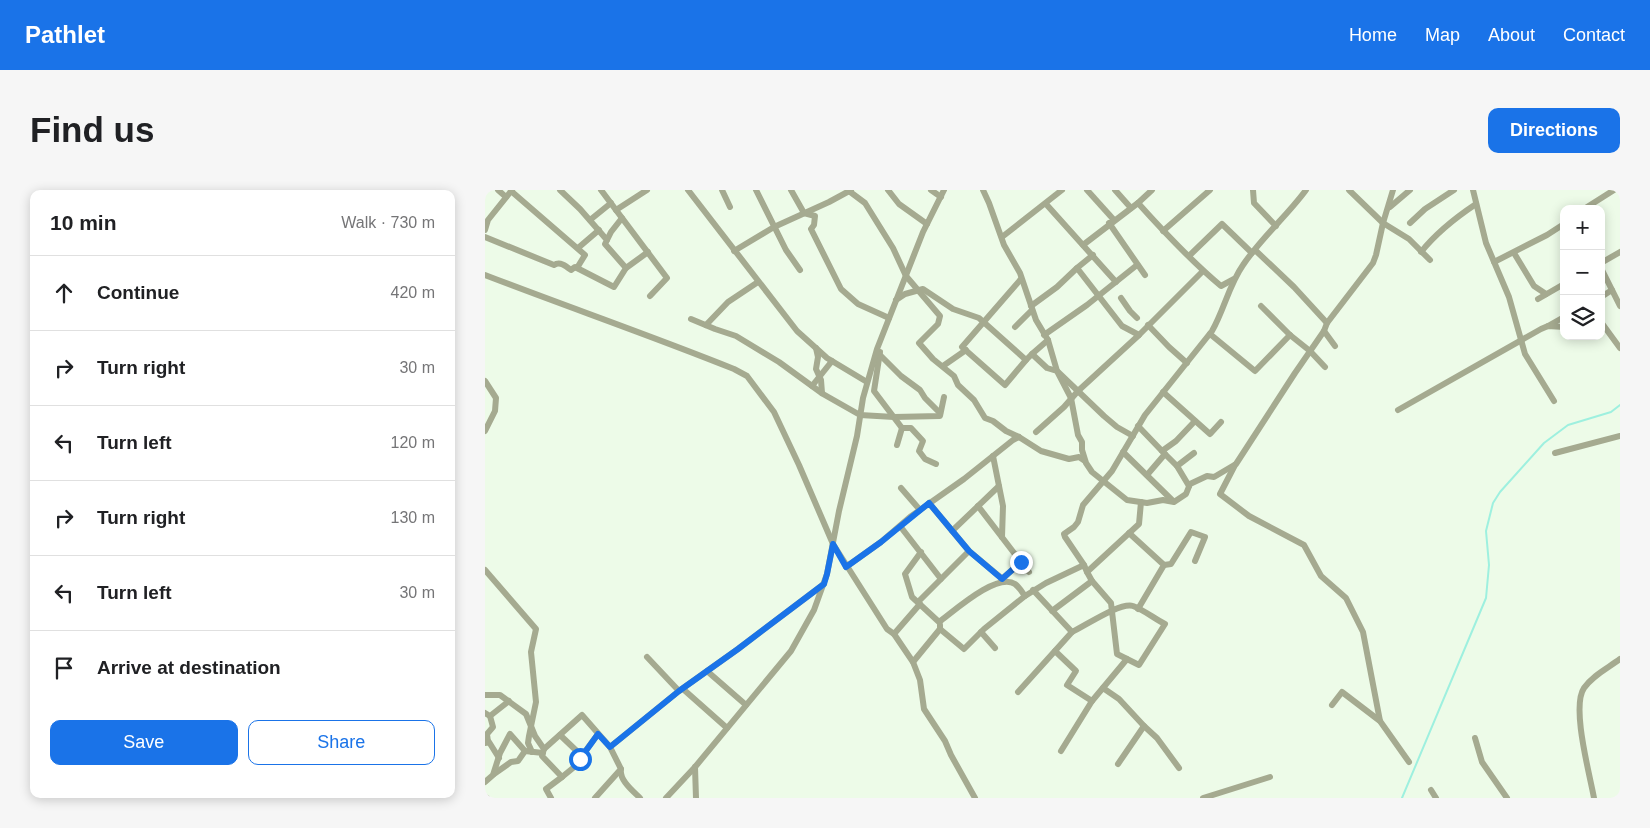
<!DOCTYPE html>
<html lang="en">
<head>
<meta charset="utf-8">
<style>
  body { margin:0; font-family:Helvetica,sans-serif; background:#f6f6f6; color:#202124 }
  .controls { position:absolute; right:15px; top:15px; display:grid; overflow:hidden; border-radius:10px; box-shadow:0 2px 12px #0003 }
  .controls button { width:45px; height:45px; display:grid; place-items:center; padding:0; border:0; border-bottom:1px solid #e0e0e0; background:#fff; color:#202124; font:25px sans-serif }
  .stop { position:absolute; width:15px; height:15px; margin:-11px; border:4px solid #1a73e8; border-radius:50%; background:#fff }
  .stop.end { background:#1a73e8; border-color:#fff; box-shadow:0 1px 5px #0008 }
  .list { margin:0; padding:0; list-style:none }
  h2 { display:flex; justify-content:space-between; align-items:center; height:65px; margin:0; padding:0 20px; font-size:21px }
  h2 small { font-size:16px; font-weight:400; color:#757577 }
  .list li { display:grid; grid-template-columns:32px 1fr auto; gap:15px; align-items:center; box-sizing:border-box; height:75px; padding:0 20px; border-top:1px solid #e0e0e0 }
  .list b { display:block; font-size:19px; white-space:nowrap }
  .list em { font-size:16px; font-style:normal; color:#757577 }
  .actions { display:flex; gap:10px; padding:15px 20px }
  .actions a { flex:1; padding:11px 0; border:1px solid #1a73e8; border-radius:10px; text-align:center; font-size:18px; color:#1a73e8 }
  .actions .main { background:#1a73e8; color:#fff }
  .icon { flex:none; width:28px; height:28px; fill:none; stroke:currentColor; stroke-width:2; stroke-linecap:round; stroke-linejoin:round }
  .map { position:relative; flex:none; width:1135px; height:608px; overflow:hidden; border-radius:10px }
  header { display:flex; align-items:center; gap:30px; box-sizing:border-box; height:70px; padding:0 25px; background:#1a73e8; color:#fff }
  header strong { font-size:24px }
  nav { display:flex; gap:28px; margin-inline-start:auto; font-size:18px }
  .intro { display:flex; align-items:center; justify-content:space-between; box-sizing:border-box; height:120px; padding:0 30px }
  h1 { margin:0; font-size:35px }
  .button { padding:12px 22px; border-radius:10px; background:#1a73e8; color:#fff; font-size:18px; font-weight:700 }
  main { display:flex; gap:30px; padding:0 30px }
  aside { flex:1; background:#fff; border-radius:10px; box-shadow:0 2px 12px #0003 }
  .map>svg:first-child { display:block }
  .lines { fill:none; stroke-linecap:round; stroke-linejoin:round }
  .stream { stroke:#9ef0df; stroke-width:2 }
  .street { stroke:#a5aa90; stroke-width:6 }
  .route { stroke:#1a73e8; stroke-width:6 }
</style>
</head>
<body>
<header>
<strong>Pathlet</strong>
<nav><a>Home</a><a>Map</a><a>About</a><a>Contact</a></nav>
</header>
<div class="intro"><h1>Find us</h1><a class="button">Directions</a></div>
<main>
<aside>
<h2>10 min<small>Walk · 730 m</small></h2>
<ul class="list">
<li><svg class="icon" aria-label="ahead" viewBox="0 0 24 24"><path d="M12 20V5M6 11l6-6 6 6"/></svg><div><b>Continue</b></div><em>420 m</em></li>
<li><svg class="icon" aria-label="right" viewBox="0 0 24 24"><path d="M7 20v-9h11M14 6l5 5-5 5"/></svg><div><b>Turn right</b></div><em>30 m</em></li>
<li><svg class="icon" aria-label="left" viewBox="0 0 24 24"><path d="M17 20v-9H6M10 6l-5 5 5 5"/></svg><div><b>Turn left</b></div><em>120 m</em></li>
<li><svg class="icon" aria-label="right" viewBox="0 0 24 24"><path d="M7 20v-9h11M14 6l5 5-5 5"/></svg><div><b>Turn right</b></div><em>130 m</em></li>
<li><svg class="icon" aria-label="left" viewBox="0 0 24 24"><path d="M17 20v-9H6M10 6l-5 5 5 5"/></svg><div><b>Turn left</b></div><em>30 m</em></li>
<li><svg class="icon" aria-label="arrive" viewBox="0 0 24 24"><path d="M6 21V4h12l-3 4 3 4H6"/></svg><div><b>Arrive at destination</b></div></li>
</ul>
<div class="actions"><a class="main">Save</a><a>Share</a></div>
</aside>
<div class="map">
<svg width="1135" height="608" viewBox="0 0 1135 608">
  <rect width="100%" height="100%" fill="#edfbe8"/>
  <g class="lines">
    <!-- stream -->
    <path class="stream" d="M917,608L1001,408L1004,375L1001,341L1008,313L1015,302L1059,253L1083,235L1126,222L1135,215"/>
    <!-- street -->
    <g class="street">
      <path d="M13,0L21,7"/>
      <path d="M116,0L182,88L165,106"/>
      <path d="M203,0L312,141L342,168L382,192"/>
      <path d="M237,0L245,17"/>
      <path d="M271,0L301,60L315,80"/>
      <path d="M306,0L319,23L330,26L329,35L326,39L356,99L373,114L404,128"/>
      <path d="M403,0L414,14L442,34"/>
      <path d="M446,0L456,7"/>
      <path d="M498,0L504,13L519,55L535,83L551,130L563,150L572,181L619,226L632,237L648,246"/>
      <path d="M602,0L629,30"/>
      <path d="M630,0L646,18"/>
      <path d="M768,0L769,13L791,36"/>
      <path d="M864,0L898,33L924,49L945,70"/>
      <path d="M988,0L1001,53L1024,107L1040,164L1069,211"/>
      <path d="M26,1L100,65L92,78"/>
      <path d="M364,1L380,13L408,58L421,86L455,126L453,134L434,153L448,169L469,186L473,195L489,210L500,228L508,231L521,241L534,247L556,261L584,269L594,267L600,271"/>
      <path d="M653,13C679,42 706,71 736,96L749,89"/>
      <path d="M561,14L631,92"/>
      <path d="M905,17L925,0"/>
      <path d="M1099,19L1129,0"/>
      <path d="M131,20L162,0"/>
      <path d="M105,30L126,13"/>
      <path d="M624,33L660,85"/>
      <path d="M925,33L940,19L969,0"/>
      <path d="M0,40L3,30L27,0"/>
      <path d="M678,41L725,0"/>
      <path d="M0,47L69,75C75,71 81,76 86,80L90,77L129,97L141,78L120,54L122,50L95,19L75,0"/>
      <path d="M517,47L577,0"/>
      <path d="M122,50L126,42L137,28"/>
      <path d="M598,55L653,13L667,0"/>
      <path d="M93,58L114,40"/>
      <path d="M770,60L809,97L842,133"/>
      <path d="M249,61L289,37L344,12L366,0"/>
      <path d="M936,62C952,42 970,28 991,14"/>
      <path d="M1029,63L1049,96L1061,104"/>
      <path d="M704,66L737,34L767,63"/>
      <path d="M1009,72L1062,45L1079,34"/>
      <path d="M1116,73L1135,62"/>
      <path d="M141,78L163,62"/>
      <path d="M592,78L637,136L654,145"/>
      <path d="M1116,78L1135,116"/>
      <path d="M0,85C83,117 167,146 249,179L262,186L289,222L314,275L348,354L402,439L409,444L435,414"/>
      <path d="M536,89L477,157L520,195L541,170"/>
      <path d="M1116,107L1127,100"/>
      <path d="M636,108L645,121L652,128"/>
      <path d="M1053,109L1079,94"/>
      <path d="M411,110L420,104L438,99L468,119L494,128L541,170L547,164L562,178L572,181L586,208L593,245L597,252V260L601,273L607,282L642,310L662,313L678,310L689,312L701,304L705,294L722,286L729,287L751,274L810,183L839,141L842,133L888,73L891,65L898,33L908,0"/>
      <path d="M546,116L572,97L592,78L608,65"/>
      <path d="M776,116L805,145L825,161L840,177"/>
      <path d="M206,129L230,139L251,146L294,172L338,204L375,225L409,227L455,226L459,207"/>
      <path d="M1116,132L1135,158"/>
      <path d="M221,135L243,112L273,92"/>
      <path d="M663,135L684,157L702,173"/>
      <path d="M1063,136L1079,127"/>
      <path d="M530,137L547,120"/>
      <path d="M839,141L850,156"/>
      <path d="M725,144L770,181L805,145"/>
      <path d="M559,145L602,115L652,75"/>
      <path d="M331,158L333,167L331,179L336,190L337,203"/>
      <path d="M395,162L389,201L417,238H426L438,251L434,261L440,269L451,274"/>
      <path d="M547,164L563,150"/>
      <path d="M395,165L416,186L435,200L440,208L455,223"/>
      <path d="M458,176L481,160"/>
      <path d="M0,191L11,208L10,221L0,241"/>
      <path d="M327,196L347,171"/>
      <path d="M678,202L725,244L736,232"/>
      <path d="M913,220L1056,139L1063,136L1079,137"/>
      <path d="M653,236L677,261L691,251L710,231"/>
      <path d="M551,242L579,217L593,201L654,145L718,81"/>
      <path d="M412,255L417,238"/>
      <path d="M677,261L692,276L709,263"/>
      <path d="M638,262L688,311"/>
      <path d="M1070,263L1135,246"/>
      <path d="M508,266L514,296"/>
      <path d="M750,275L735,304L764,326L819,355L836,386L861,408L878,442L895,531"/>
      <path d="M692,276L704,296"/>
      <path d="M662,285L680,264"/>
      <path d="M416,298L435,320"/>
      <path d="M444,313L484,361L456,389"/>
      <path d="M493,316L536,372L517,389"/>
      <path d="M415,336L456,389L433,412"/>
      <path d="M467,341L514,296L518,316L517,347"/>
      <path d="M644,343L679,375L653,419"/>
      <path d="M484,361L520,391"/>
      <path d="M436,362L420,384L427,407L454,432C469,421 512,382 530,394C534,397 537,402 540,406L561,393L599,375L602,382L654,334L656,312"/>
      <path d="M536,372L544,382"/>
      <path d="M599,375L580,347L579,344L589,337L593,332L598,315L627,281L660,225L727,141C739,120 744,95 758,75C776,48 802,26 821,0"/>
      <path d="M679,375L686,374L706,342L720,347L710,371"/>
      <path d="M361,377L396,352L425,327L479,289L528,250L534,247"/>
      <path d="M0,380L51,439L46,462L51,512L44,546L43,553L47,562"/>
      <path d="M567,421L607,391L602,382"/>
      <path d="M455,439L479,459L499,439L540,406"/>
      <path d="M496,442L510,458"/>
      <path d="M587,442C600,436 635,412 648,416C659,420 670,429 680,434L654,475L632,464L626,413L607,391"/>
      <path d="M409,444L428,472L435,490L439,519L460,551L466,565L490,608"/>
      <path d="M570,461L591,481L582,495L607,511L642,469"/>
      <path d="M162,467L194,501"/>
      <path d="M428,472L455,439V435"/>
      <path d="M222,481L261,515"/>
      <path d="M618,498L634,509L659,536L633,574"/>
      <path d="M198,499L242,538"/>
      <path d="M533,502L587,442L548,400"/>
      <path d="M0,505H15L41,524L50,546L59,559"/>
      <path d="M847,515L857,502L895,531L924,572"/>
      <path d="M0,523L5,526L24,511"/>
      <path d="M659,536L672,548L694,578"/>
      <path d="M75,545L97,566"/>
      <path d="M990,548L997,572L1022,608"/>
      <path d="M3,552L2,544L8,537L5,526"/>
      <path d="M0,553L4,552L14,568"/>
      <path d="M125,557L194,501L253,459L339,394"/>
      <path d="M576,561L607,511"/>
      <path d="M210,577L211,608"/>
      <path d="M136,579C134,590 148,601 155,608"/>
      <path d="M9,584L26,572L33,571L40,561"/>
      <path d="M77,587L88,578L113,544"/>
      <path d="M0,592L8,585L15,563L25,544L40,561L58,563"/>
      <path d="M946,600L951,608"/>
      <path d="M0,607L2,608"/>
      <path d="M66,608L61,599L77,587L57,566L59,559L97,525L125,557L136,579L110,608"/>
      <path d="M181,608L210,577L306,461L329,420L342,384L354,321L372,246L378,208L392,159L438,42L459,0"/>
      <path d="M718,608L785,587"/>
      <path d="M1109,608C1105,585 1086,517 1099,498C1108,485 1123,478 1135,469"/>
    </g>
  </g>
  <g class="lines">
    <!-- route -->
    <path class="route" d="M95,569L113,544L125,557L194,501L253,459L339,394L342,384L348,354L361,377L396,352L444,313L484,361L517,389L536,372"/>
  </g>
</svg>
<div class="controls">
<button>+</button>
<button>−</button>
<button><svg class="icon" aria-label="layers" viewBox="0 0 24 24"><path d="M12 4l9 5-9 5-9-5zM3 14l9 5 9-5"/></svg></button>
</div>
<div class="stop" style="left:95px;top:569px"></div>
<div class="stop end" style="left:536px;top:372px"></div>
</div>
</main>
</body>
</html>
